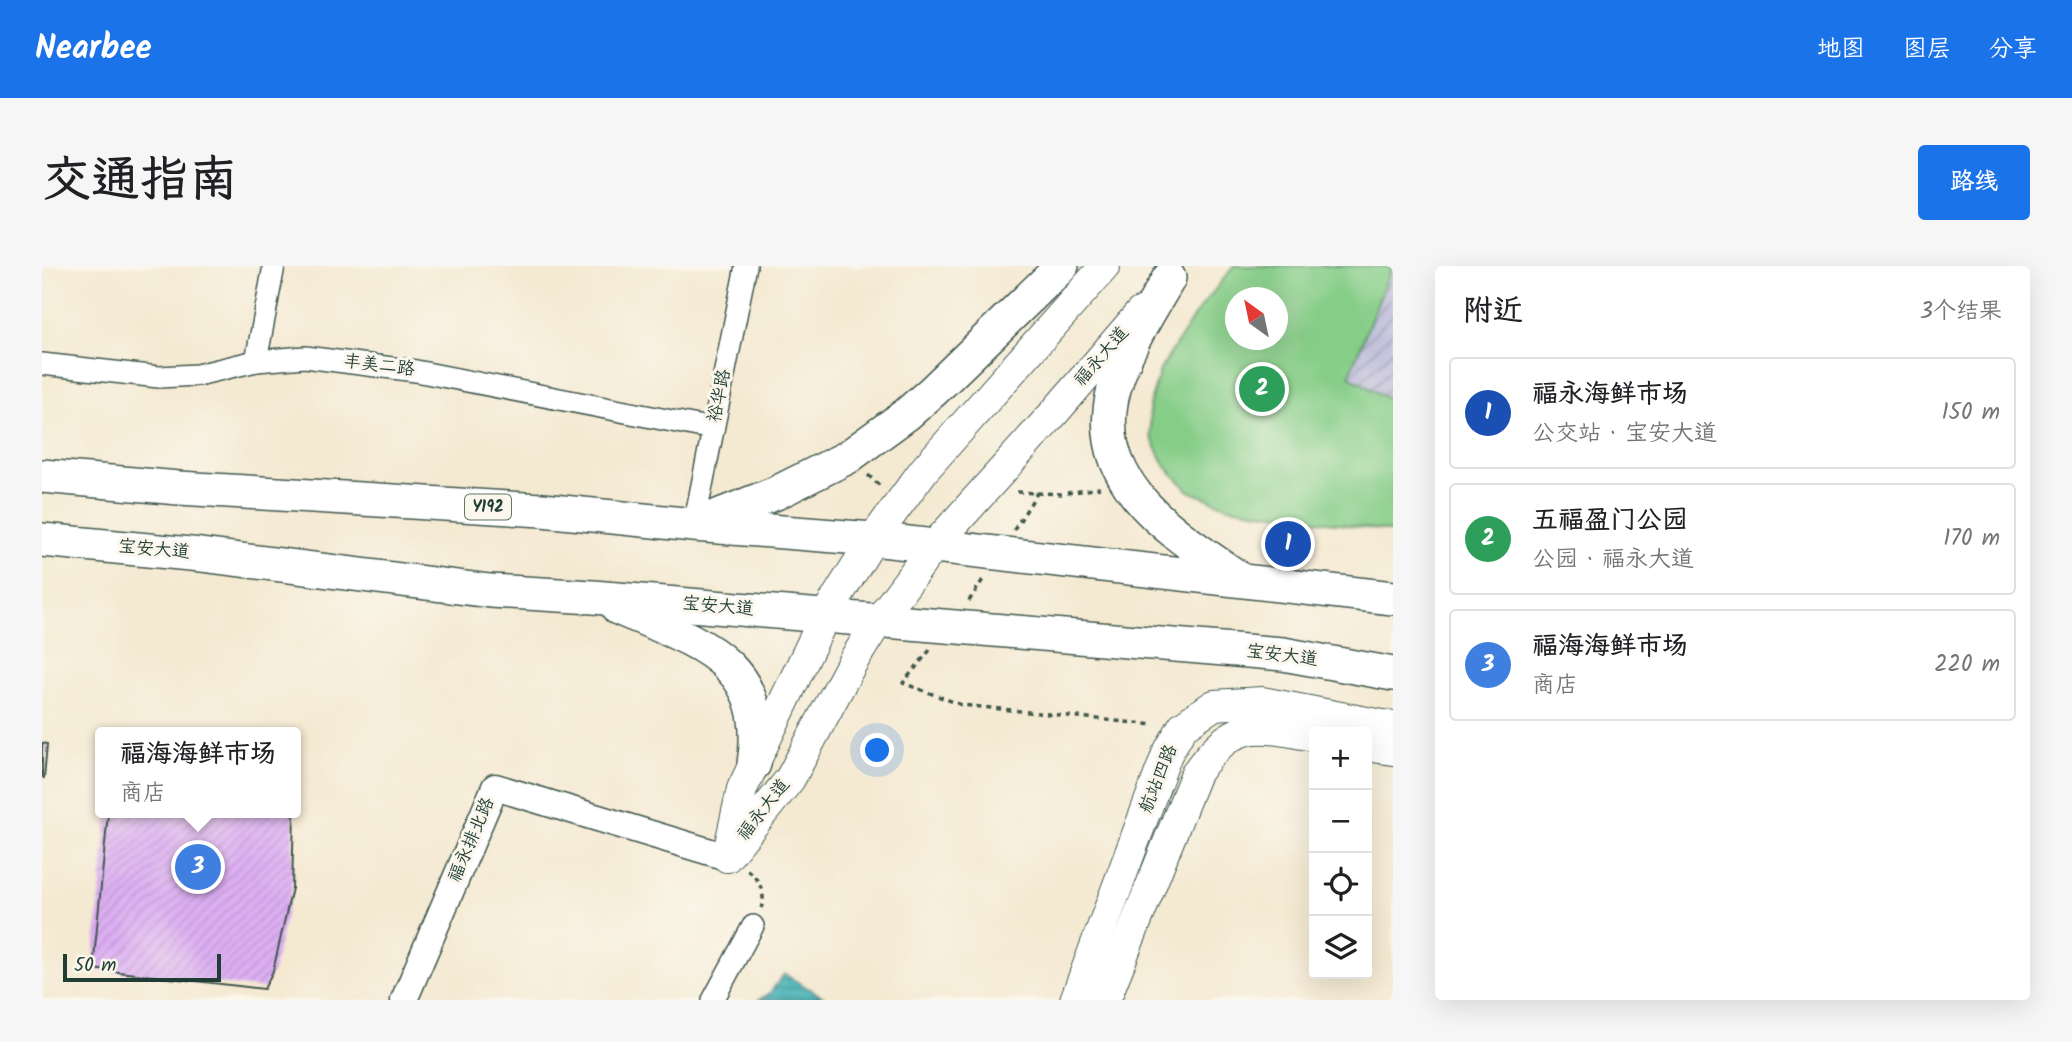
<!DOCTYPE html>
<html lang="zh">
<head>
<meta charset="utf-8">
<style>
  body { margin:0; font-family:Kalam,"LXGW WenKai TC",sans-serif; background:#f6f6f6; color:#202124 }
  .controls { position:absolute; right:21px; bottom:21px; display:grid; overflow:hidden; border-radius:7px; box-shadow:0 7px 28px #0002 }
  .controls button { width:63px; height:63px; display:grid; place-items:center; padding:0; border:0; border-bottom:2px solid #e0e0e0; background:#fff; color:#202124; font:35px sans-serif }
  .compass { position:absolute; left:1183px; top:21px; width:63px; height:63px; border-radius:50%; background:#fff; box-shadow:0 7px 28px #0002; rotate:327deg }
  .scale { position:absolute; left:21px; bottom:18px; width:158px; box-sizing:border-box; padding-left:7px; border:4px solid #1f3d34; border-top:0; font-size:19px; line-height:24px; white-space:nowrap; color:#1f3d34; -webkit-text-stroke:5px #fbf7ec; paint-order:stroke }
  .you { position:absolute; left:836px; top:485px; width:24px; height:24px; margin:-18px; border:5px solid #fff; border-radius:50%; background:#1a73e8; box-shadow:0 0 0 10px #1a73e833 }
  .badge { display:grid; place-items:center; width:46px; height:46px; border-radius:50%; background:#1a73e8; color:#fff; font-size:23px; font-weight:700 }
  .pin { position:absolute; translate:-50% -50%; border:4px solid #fff; box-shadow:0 2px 7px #0006 }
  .popup { position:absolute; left:53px; top:461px; width:206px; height:91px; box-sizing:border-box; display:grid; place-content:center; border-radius:7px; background:#fff; filter:drop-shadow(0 2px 5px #0005); font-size:23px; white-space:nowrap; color:#757577 }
  .popup b { font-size:26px; color:#202124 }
  .popup::after { content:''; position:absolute; left:50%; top:100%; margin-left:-14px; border:14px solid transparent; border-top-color:#fff }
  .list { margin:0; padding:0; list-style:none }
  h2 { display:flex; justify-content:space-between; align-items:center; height:91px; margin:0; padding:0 28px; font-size:30px }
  h2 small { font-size:23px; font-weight:400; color:#757577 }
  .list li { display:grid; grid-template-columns:46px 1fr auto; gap:21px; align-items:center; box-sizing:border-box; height:112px; margin:0 14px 14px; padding:0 14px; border:2px solid #e0e0e0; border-radius:7px }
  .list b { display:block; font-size:26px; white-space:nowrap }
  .list p { margin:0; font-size:23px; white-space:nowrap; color:#757577 }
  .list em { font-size:23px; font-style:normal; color:#757577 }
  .icon { flex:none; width:38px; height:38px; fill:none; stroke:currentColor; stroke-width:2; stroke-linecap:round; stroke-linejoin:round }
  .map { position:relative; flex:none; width:1351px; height:734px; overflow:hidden; border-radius:7px }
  header { display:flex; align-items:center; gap:42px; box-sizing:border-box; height:98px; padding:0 35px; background:#1a73e8; color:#fff }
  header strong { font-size:33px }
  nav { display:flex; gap:38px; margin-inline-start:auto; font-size:24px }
  .intro { display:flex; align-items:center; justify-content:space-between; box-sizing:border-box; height:168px; padding:0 42px }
  h1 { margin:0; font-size:49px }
  .button { padding:18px 32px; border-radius:7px; background:#1a73e8; color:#fff; font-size:24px; font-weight:700 }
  main { display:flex; gap:42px; padding:0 42px }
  aside { flex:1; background:#fff; border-radius:7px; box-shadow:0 7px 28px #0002 }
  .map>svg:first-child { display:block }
  .industrial { fill:url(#industrial-furrows) }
  .green { fill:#86cd88; stroke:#52855e; stroke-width:2; fill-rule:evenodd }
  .water { fill:url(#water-rules); stroke:#2d7574; stroke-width:2 }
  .building { fill:url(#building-hatch) }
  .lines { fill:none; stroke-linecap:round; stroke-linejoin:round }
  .minor-casing { stroke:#3f574c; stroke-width:24 }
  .tertiary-casing { stroke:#3f574c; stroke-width:29 }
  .secondary-casing { stroke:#3f574c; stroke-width:32 }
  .primary-casing { stroke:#3f574c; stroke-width:36 }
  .path { stroke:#3f574c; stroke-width:3.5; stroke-dasharray:5 5; stroke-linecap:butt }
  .minor { stroke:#fff; stroke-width:21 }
  .tertiary { stroke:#fff; stroke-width:26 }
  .secondary { stroke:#fff; stroke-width:30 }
  .primary { stroke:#fff; stroke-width:33 }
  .labels { text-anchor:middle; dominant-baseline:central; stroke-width:6; stroke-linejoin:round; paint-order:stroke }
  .shield { fill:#fbf7ec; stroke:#61756b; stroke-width:2 }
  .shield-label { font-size:16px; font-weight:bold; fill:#1f3d34 }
  .street-label { font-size:18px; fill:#1f3d34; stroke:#fbf7ec }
</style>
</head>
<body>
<header>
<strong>Nearbee</strong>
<nav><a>地图</a><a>图层</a><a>分享</a></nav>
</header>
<div class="intro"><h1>交通指南</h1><a class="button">路线</a></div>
<main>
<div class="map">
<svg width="1351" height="734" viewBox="0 0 1351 734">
  <defs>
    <pattern id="industrial-furrows" width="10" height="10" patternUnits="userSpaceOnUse" patternTransform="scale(1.75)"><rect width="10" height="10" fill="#c2c1dc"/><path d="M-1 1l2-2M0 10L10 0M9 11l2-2" fill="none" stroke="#9d9eb3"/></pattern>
    <pattern id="water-rules" width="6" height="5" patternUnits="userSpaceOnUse" patternTransform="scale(1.75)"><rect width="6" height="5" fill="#3badb3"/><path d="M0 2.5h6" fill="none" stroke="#318e92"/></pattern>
    <pattern id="building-hatch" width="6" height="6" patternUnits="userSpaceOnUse" patternTransform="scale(1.75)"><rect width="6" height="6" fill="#ddaff3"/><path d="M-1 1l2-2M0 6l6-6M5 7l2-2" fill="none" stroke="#bd97d1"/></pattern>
  </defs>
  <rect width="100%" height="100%" fill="#fbf7ec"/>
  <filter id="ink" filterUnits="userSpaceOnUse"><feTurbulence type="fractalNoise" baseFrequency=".0143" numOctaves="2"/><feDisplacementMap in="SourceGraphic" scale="14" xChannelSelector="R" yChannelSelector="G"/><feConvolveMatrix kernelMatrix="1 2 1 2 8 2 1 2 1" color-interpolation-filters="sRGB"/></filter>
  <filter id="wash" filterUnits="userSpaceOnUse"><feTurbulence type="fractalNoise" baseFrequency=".00686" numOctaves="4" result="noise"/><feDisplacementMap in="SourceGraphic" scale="28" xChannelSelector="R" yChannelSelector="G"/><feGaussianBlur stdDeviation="1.57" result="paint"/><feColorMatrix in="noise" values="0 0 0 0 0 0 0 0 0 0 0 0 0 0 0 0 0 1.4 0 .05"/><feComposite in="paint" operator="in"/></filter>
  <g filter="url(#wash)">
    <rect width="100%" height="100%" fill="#f4e9d1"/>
    <!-- industrial -->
    <path class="industrial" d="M1350,0H1351V136L1307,110Z"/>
    <!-- green -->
    <path class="green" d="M1192,0H1350L1307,110L1351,136V266L1186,241L1147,225L1124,201L1109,171L1107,140L1118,104L1152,50ZM1194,32H1236V74H1194Z"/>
    <!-- water -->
    <path class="water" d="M742,708L786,734H716L727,728Z"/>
    <g id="blocks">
      <!-- building -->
      <g class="building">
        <path d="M0,477L5,478L2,512L0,511Z"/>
        <path d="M66,547H252L250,622L231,705L222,723L51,703Z"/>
      </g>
    </g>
  </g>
  <g filter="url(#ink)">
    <use href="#blocks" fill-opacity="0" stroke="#3f574c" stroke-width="2"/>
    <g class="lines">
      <!-- minor casing -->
      <g class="minor-casing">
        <g id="minor">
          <path d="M214,95L232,0"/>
          <path d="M0,98L117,111L155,109L214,95L263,91L374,105L671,163"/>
          <path d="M652,259L704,0"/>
          <path d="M671,734L711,660"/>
        </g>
      </g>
      <!-- tertiary casing -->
      <g class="tertiary-casing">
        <path id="tertiary" d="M362,734L453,521L685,591"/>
      </g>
      <!-- secondary casing -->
      <g class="secondary-casing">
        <g id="secondary">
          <path d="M1325,480L1351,484"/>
          <path d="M686,587L700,523L783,350L831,273L882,204L1063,0"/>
          <path d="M685,591L748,513L810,397L837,354L892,280L1012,147L1098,47"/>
          <path d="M1033,734L1125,488L1141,460L1172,439L1220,436L1351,461"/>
          <path d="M1063,734L1154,507C1192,453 1213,459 1272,470"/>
        </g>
      </g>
      <!-- primary casing -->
      <g class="primary-casing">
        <g id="primary">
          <path d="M1127,12C1107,47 1083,83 1072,123C1047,216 1128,265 1194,310"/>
          <path d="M0,210L137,222L500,244L652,259L831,273L1351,332"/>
          <path d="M658,257L734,227L806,191L865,148L891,125L1020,0"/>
          <path d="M0,274L159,289L448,325L551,331L1241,388L1351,408"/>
          <path d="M576,342C654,376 728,394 712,498"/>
        </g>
      </g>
      <!-- path -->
      <g class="path">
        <path d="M826,209L838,220"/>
        <path d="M975,226L1019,228L1058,222"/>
        <path d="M972,264L995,227"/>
        <path d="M927,335L942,312"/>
        <path d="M888,384L861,417L920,439L1113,459"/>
        <path d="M705,604C717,613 725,628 719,642"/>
      </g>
      <!-- minor -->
      <use href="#minor" class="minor"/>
      <!-- tertiary -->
      <use href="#tertiary" class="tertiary"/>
      <!-- secondary -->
      <use href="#secondary" class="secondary"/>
      <!-- primary -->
      <use href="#primary" class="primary"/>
    </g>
  </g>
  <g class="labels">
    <!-- shield labels -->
    <rect class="shield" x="423" y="228.5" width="46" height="25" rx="5"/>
    <g class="shield-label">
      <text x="446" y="241">Y192</text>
    </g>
    <!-- street labels -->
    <g class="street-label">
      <text transform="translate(1060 91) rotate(-49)">福永大道</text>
      <text transform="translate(337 100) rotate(7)">丰美二路</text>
      <text transform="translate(678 130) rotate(-79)">裕华路</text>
      <text transform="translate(112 284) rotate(5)">宝安大道</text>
      <text transform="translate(676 341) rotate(5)">宝安大道</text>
      <text transform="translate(1240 390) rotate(7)">宝安大道</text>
      <text transform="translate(1117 513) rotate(-68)">航站四路</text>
      <text transform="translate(722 544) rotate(-52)">福永大道</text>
      <text transform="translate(430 574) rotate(-67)">福永排北路</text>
    </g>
  </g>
</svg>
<div class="controls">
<button>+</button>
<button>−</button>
<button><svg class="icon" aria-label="locate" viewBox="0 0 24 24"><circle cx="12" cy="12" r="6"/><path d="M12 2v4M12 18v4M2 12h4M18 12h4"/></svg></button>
<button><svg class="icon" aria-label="layers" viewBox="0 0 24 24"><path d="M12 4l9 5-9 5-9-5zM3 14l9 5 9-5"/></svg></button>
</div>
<svg class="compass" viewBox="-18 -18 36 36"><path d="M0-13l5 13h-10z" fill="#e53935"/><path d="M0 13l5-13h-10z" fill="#757577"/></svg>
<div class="scale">50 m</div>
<div class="you"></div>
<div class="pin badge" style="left:1246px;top:278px;background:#1a4fb4">1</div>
<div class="pin badge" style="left:1220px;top:123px;background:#2e9e5b">2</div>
<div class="pin badge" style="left:156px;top:601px;background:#3f7fe0">3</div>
<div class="popup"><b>福海海鲜市场</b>商店</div>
</div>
<aside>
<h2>附近<small>3个结果</small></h2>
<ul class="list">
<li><span class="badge" style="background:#1a4fb4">1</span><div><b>福永海鲜市场</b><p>公交站 · 宝安大道</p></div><em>150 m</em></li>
<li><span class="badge" style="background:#2e9e5b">2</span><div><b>五福盈门公园</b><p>公园 · 福永大道</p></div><em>170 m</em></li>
<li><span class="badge" style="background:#3f7fe0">3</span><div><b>福海海鲜市场</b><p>商店</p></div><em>220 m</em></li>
</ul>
</aside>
</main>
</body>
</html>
